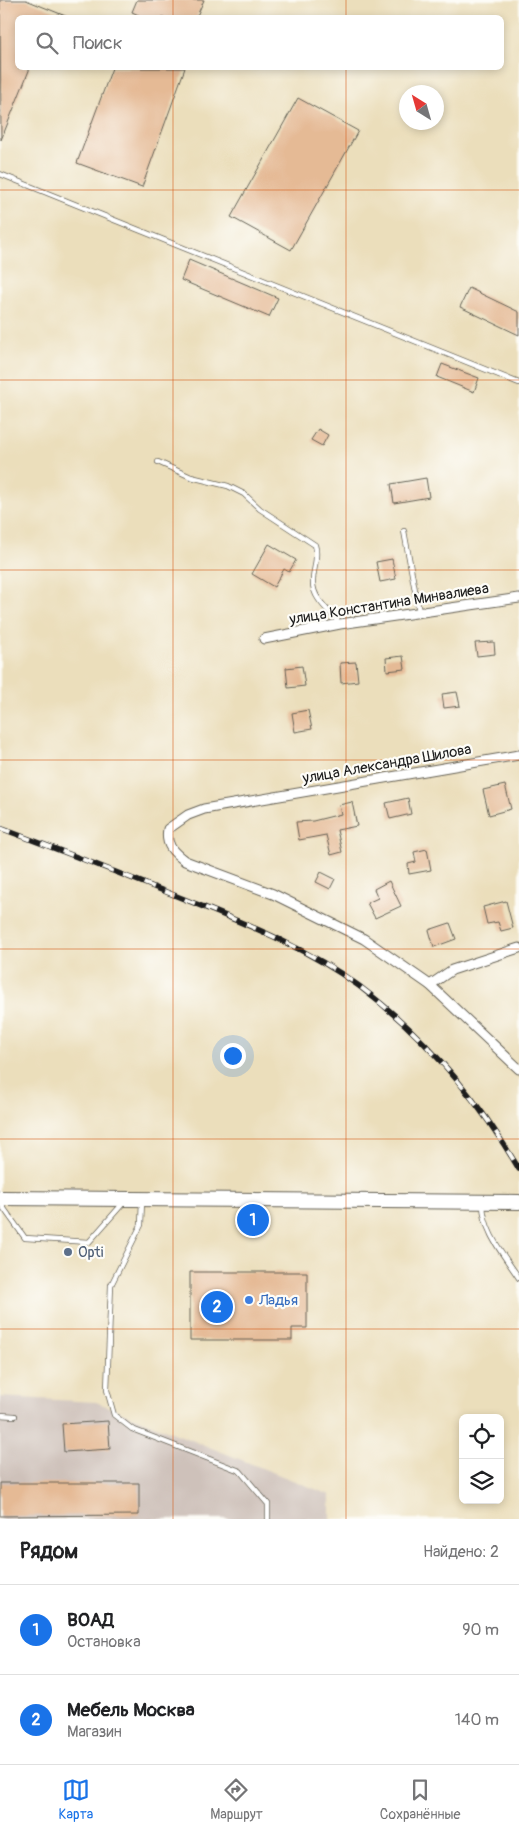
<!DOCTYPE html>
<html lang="ru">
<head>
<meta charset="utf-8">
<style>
  body { margin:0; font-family:Pangolin,sans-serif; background:#f2f2f2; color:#202124 }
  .controls { position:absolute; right:15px; bottom:15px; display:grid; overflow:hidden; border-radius:8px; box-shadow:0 2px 8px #0003 }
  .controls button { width:45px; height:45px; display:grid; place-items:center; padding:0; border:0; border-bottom:1px solid #e0e0e0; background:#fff; color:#202124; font:25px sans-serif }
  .compass { position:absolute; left:399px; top:85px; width:45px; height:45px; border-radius:50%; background:#fff; box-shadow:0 2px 8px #0003; rotate:323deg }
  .you { position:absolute; left:232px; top:1055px; width:18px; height:18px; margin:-12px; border:4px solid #fff; border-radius:50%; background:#1a73e8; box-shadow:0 0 0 8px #1a73e833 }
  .badge { display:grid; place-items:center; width:32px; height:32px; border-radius:50%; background:#1a73e8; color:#fff; font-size:16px; font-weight:700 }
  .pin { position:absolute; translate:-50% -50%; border:2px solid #fff; box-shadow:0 1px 5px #0006 }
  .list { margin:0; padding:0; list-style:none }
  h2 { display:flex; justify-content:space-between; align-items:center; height:65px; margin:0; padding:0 20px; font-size:21px }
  h2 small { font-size:16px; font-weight:400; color:#757577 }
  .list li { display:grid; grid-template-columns:32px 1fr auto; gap:15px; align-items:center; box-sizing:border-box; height:90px; padding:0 20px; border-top:1px solid #e0e0e0 }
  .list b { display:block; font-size:19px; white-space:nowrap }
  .list p { margin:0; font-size:16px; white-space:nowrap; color:#757577 }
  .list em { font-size:16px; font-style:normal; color:#757577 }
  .icon { flex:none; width:28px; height:28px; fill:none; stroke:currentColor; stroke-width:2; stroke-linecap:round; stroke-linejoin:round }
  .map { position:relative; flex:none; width:519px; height:1519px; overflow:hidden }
  .search { position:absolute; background:#fff; box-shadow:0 2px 8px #0003; left:15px; right:15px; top:15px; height:55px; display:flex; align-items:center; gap:12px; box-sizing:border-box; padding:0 18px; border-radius:8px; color:#757577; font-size:19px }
  .sheet { height:245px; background:#fff }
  nav { display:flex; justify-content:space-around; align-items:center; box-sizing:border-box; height:70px; border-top:1px solid #e0e0e0; background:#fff; font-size:14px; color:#757577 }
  nav a { display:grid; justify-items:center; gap:2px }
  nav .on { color:#1a73e8 }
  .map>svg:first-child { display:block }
  .industrial { fill:#cec1ba }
  .building { fill:#e5ba95 }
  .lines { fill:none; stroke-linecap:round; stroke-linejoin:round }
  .service-casing { stroke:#646054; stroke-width:6 }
  .minor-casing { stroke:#646054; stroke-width:11 }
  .secondary-casing { stroke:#646054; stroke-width:16 }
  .service { stroke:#fff; stroke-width:4.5 }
  .minor { stroke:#fff; stroke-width:9 }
  .secondary { stroke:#fff; stroke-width:14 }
  .rail-casing { stroke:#1c1c1c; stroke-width:5.5 }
  .rail { stroke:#fdfcf7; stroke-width:4; stroke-dasharray:11; stroke-linecap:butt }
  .grid { fill:none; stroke:#d4530e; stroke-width:1; stroke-opacity:0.55 }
  .service-dot { fill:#5c6f8a; stroke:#fdfcf7; stroke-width:2 }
  .shop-dot { fill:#3f7fe0; stroke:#fdfcf7; stroke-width:2 }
  .labels { text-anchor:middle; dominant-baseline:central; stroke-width:4.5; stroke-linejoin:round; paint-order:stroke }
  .street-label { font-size:15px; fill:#1c1c1c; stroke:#fdfcf7 }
  .service-label { font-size:15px; fill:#4e5e75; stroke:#fdfcf7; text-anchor:start }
  .shop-label { font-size:15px; fill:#366cbe; stroke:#fdfcf7; text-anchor:start }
</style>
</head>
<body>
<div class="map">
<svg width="519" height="1519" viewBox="0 0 519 1519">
  <rect width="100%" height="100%" fill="#fdfcf7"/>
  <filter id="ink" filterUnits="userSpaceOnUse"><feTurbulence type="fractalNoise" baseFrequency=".02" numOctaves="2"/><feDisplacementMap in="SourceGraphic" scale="10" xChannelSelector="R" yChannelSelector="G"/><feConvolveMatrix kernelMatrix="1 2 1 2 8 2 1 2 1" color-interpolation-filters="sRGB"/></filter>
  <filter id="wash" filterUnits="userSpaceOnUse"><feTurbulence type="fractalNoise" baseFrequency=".0096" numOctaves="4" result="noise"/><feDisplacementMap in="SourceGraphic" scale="20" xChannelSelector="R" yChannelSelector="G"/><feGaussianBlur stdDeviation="1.12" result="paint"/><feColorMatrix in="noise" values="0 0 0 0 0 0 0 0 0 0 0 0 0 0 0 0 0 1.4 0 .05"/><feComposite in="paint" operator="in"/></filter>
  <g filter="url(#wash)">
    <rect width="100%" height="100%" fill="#ebdebb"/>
    <!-- industrial -->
    <path class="industrial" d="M0,1397L96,1402L330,1495V1519H0Z"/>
    <g id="blocks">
      <!-- building -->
      <g class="building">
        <path d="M0,0H26L68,17L18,18V68H30L1,140Z"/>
        <path d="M137,0H204L196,18H145L132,12Z"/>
        <path d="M112,68H185L142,187L77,163Z"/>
        <path d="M298,98L358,131L291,250L231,217Z"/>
        <path d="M189,260L278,298L269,317L181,280Z"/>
        <path d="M469,288L519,312V335L460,307Z"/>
        <path d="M442,364L479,378L474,392L437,377Z"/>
        <path d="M318,429L328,435L322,446L311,440Z"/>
        <path d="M426,478L429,497L394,503L391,484Z"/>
        <path d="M269,544L296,560L289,572L284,569L274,587L252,574Z"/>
        <path d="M392,559L396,579L380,582L376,562Z"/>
        <path d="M494,642L495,654L477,656L475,643Z"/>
        <path d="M403,656L405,669L387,671L386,658Z"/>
        <path d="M356,662L358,681L341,683L340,663Z"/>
        <path d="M302,666L305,686L288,688L286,668Z"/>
        <path d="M457,692L460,706L444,708L442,694Z"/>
        <path d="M308,710L312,729L295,732L292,713Z"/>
        <path d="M505,785L511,809L489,815L483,790Z"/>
        <path d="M408,798L411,814L390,819L386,803Z"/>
        <path d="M352,802L357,826L337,830L342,852L331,855L326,835L299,840L296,822L313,821L341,814L339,805Z"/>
        <path d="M427,849L431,870L409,874L408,864L416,862L414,852Z"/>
        <path d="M321,872L335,879L330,889L316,882Z"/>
        <path d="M389,881L401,906L375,918L367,903L378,898L374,889Z"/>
        <path d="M506,901L513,928L501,931L498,922L487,924L483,907Z"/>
        <path d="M450,923L456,939L434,947L429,930Z"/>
        <path d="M190,1272H307V1328H292V1340H190Z"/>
        <path d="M108,1421L110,1449L64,1452L62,1424Z"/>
        <path d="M0,1483H139V1515L0,1516Z"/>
      </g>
    </g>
  </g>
  <g filter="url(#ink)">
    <use href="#blocks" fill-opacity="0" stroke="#646054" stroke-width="1"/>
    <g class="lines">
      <!-- service casing -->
      <g class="service-casing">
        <g id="service">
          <path d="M0,174L519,383"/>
          <path d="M158,462L191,477L228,486L244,494L260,509L315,545C319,557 313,569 313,581C312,599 330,611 340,624"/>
          <path d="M404,531L419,612"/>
          <path d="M142,1201L141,1225L111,1285L107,1390L114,1415L132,1429L240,1471L268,1504V1519"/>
          <path d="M0,1203L25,1238L89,1242L125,1201"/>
          <path d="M483,1203C483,1232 504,1255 519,1278"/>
          <path d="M0,1415L15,1416"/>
        </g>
      </g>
      <!-- minor casing -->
      <g class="minor-casing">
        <g id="minor">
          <path d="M264,639L340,624L519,598"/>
          <path d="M519,755L204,809L188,815L168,829C165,845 173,852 185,861L273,894L364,939L430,985L519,1069"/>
          <path d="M430,985L452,970L519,948"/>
        </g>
      </g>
      <!-- secondary casing -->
      <g class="secondary-casing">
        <path id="secondary" d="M0,1198L519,1202"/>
      </g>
      <!-- service -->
      <use href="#service" class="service"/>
      <!-- minor -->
      <use href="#minor" class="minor"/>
      <!-- secondary -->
      <use href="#secondary" class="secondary"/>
      <!-- rail casing -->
      <g class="rail-casing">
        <path id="rail" d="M0,828C65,852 129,877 194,903C251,926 309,949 359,986C424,1035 478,1099 519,1169"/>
      </g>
      <!-- rail -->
      <use href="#rail" class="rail"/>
    </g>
  </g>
  <!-- grid -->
  <path class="grid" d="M173,0V18M346,0V18M173,68V1519M346,68V1519M0,190H519M0,380H519M0,570H519M0,760H519M0,949H519M0,1139H519M0,1329H519"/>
  <!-- markers -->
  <circle class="service-dot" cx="68" cy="1252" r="5"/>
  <circle class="shop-dot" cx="249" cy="1300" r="5"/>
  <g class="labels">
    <!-- street labels -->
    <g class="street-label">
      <text transform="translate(389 604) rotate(-9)">улица Константина Минвалиева</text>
      <text transform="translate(387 764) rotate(-10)">улица Александра Шилова</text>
    </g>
    <!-- service labels -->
    <g class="service-label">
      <text x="78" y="1252">Opti</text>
    </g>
    <!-- shop labels -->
    <g class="shop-label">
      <text x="259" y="1300">Ладья</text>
    </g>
  </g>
</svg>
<div class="controls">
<button><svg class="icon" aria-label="locate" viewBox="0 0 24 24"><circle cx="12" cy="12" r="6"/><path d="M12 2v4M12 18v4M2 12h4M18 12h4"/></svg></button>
<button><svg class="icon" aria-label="layers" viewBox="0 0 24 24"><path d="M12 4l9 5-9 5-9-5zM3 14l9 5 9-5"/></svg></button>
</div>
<svg class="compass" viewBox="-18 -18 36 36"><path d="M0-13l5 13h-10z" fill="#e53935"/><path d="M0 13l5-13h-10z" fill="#757577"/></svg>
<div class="you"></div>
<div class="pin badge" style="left:253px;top:1220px">1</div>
<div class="pin badge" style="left:217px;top:1307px">2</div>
<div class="search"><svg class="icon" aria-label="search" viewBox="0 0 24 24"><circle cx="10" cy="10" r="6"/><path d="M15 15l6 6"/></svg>Поиск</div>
</div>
<section class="sheet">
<h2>Рядом<small>Найдено: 2</small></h2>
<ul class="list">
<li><span class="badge">1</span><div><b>ВОАД</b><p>Остановка</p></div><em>90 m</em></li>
<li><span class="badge">2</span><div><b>Мебель Москва</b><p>Магазин</p></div><em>140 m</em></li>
</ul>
</section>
<nav>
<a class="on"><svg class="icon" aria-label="map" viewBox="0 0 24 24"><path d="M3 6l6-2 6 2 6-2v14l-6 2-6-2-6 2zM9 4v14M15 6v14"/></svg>Карта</a>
<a><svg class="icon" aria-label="directions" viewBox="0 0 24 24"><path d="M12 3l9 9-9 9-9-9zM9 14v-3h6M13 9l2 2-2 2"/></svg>Маршрут</a>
<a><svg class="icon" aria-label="saved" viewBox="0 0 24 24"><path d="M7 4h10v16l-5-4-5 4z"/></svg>Сохранённые</a>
</nav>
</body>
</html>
